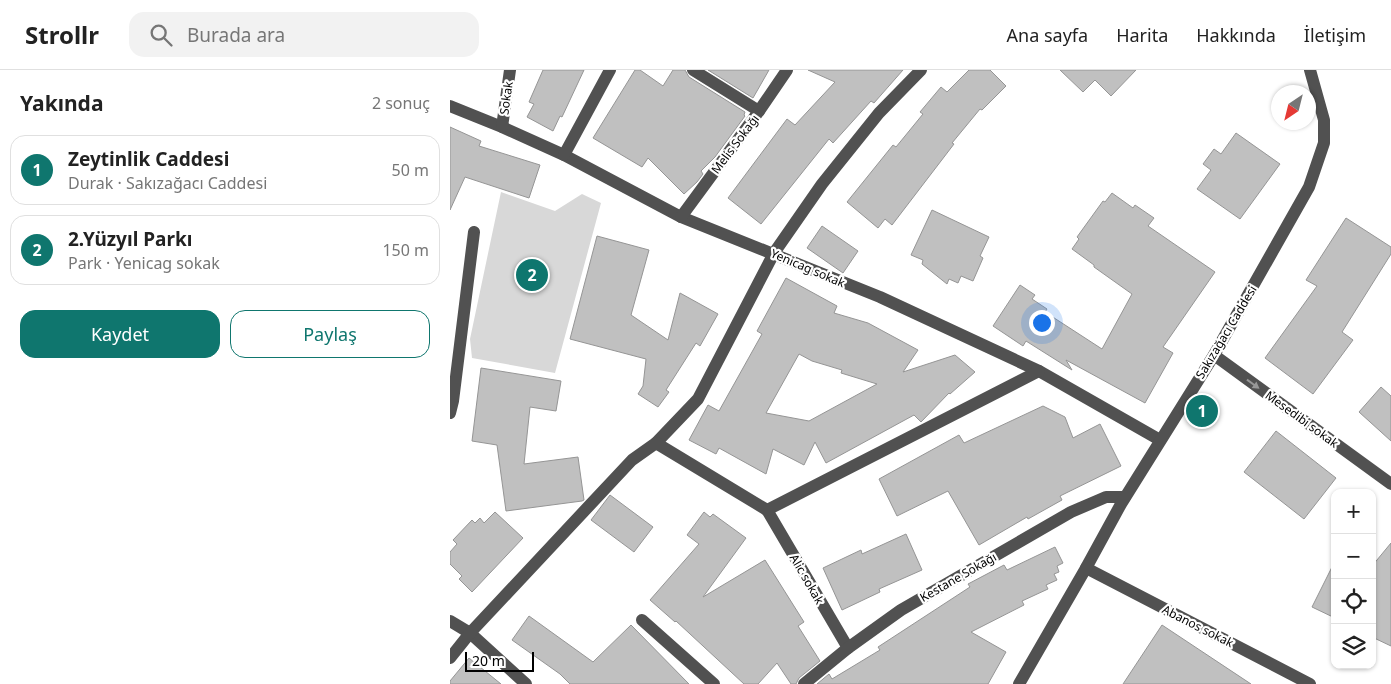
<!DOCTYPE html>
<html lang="tr">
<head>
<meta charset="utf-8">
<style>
  body { margin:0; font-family:"Noto Sans",sans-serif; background:#f2f2f2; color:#222 }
  .controls { position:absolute; right:15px; bottom:15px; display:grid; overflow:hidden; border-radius:10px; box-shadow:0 1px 4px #0004 }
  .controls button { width:45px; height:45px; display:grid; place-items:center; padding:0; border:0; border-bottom:1px solid #e0e0e0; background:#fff; color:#222; font:25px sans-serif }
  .compass { position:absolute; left:821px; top:15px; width:45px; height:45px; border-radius:50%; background:#fff; box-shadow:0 1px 4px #0004; rotate:215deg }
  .scale { position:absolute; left:15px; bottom:12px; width:69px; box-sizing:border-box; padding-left:5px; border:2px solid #000; border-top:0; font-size:14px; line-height:18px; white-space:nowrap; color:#000; -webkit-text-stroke:4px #fff; paint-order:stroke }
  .you { position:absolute; left:591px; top:252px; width:18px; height:18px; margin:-12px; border:4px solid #fff; border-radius:50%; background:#1a73e8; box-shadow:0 0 0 8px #1a73e833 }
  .badge { display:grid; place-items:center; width:32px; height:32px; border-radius:50%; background:#0f766e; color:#fff; font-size:16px; font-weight:700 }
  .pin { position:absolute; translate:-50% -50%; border:2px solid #fff; box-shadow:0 1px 5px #0006 }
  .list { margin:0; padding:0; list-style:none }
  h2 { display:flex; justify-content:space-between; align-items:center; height:65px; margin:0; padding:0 20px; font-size:21px }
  h2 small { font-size:16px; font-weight:400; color:#767676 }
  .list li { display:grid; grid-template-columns:32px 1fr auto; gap:15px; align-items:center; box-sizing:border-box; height:70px; margin:0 10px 10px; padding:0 10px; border:1px solid #e0e0e0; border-radius:15px }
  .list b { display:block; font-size:19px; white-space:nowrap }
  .list p { margin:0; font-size:16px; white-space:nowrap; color:#767676 }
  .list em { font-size:16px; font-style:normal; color:#767676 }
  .actions { display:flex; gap:10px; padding:15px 20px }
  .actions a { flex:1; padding:11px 0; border:1px solid #0f766e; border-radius:15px; text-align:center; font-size:18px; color:#0f766e }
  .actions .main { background:#0f766e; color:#fff }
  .icon { flex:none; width:28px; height:28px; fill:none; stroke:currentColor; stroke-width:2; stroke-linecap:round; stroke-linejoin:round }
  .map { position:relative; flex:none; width:941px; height:614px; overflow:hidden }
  header { display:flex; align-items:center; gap:30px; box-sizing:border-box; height:70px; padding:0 25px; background:#fff; border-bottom:1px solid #e0e0e0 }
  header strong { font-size:24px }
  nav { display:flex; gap:28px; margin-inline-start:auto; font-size:18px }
  .search { width:350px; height:45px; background:#f2f2f2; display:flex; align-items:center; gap:12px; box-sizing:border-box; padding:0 18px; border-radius:15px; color:#767676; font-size:19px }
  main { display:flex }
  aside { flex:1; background:#fff }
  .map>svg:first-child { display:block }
  .green { fill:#d8d8d8 }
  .building { fill:#c0c0c0; stroke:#959595; fill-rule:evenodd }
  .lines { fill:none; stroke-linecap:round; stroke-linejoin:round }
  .minor { stroke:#515151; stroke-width:12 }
  .oneway { fill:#979797 }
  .labels { text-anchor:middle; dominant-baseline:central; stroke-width:4.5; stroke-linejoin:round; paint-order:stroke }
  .street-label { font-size:12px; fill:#000; stroke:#fff }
</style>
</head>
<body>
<header>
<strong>Strollr</strong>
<div class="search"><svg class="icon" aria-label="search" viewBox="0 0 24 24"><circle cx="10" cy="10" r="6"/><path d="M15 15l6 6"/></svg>Burada ara</div>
<nav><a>Ana sayfa</a><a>Harita</a><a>Hakkında</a><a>İletişim</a></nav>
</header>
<main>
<aside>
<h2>Yakında<small>2 sonuç</small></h2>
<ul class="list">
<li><span class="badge">1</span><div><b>Zeyti̇nli̇k Caddesi̇</b><p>Durak · Sakızağacı Caddesi</p></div><em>50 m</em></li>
<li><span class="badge">2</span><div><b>2.Yüzyıl Parkı</b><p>Park · Yenicag sokak</p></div><em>150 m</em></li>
</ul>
<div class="actions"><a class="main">Kaydet</a><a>Paylaş</a></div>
</aside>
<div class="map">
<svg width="941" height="614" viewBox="0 0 941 614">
  <rect width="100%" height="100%" fill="#fff"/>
  <!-- green -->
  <path class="green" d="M51,122L105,141L132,124L151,133L105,303L22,288L20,269Z"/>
  <!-- building -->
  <g class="building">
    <path d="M93,0H134L112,47L110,46L103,61L77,47L84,34L79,32Z"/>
    <path d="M185,0H190L213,16L223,0H235L239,7L295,42L294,45L295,46L265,87L251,101L253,104L247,112L234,124L198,88L192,97L143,68Z"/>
    <path d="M258,0H319L303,28Z"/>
    <path d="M358,0H453L424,33L421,31L383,73L379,69L311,154L278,128L337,49L345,55L385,12Z"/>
    <path d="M519,0H540L556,16L532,40L530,39L502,73L504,74L442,155L435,149L428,158L397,132L443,75L446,77L473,44L470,42L491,17L497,22Z"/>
    <path d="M610,0H686L661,26L645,10L633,22Z"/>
    <path d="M0,57L31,71L29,76L90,95L79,128L15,107L0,140Z"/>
    <path d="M786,63L830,94L790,149L747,119L761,100L753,94L764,79L771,84Z"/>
    <path d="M662,123L683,138L685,135L704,148L698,156L765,202L713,277L723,283L695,333L616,290L622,300L576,271L573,276L543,256L570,215L585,225L582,229L597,239L595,242L652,279L682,224L644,197V195L622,179L629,169L627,167L653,131L655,132Z"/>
    <path d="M482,140L539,167L530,186L533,188L523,211L511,206L508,213L499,209L497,214L472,194L473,190L461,185Z"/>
    <path d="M896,148L941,177V184L892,262L903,270L863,324L815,288L867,216L856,210Z"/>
    <path d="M372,156L408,181L393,203L357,178Z"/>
    <path d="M147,166L199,180L181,245L218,270L230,223L268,244L250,276L246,273L216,320L219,322L208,337L188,324L193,316L196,289L120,269Z"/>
    <path d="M336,208L387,236L384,243L418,253L468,280L453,302L505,285L525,302L500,324L499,323L471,352L464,345L376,393L365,372L354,395L323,379L316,404L269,378L266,384L239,370L258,335L269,341L312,264L307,261ZM349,284L362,291L392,300L391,303L427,314L359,351L316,343Z"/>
    <path d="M31,298L111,311L106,341L80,337L74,394L128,387L134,430L132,431L56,441L47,375L22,371Z"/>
    <path d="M931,317L941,326V371L909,342Z"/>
    <path d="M593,336L615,347L623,368L650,354L671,396L610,426L612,430L578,449L577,447L529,475L498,421L447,446L429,409L509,365L514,373Z"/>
    <path d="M826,361L886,408L854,449L794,402Z"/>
    <path d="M160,425L203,457L184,482L141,450Z"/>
    <path d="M45,442L73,468L22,522L9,509L12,506L0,494V482L7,474L3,470L22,450L25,453L30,448L34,453Z"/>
    <path d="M254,442L260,447L263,444L296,468L253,527L315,490L354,552L348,556L370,591L349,608L346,614H341L327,593L308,614H294L226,551L225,552L200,530L249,474L237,465Z"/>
    <path d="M456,464L472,500L429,519L430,522L392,540L373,498L411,480L412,484Z"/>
    <path d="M941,473V576L922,567V496Z"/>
    <path d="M605,477L613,493L607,496L609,502L604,504L607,510L596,515L598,519L572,531L574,535L521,562L556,582L538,614H367L379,604L382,609L430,580L428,577L520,517L518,514L554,495L557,500Z"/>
    <path d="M885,491V548L862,537Z"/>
    <path d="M79,546L143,592L181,555L239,614H120L110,604L62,570Z"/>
    <path d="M712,555L801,614H673Z"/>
    <path d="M19,588L51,614H0V611Z"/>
  </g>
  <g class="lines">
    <!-- minor -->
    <g class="minor">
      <path d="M243,0L309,41"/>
      <path d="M0,36L52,57L114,85L231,147L430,227L589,301L710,370"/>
      <path d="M52,57L60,0"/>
      <path d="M114,85L160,0"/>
      <path d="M231,147L309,41L337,0"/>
      <path d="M764,285L941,414"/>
      <path d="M0,343L3,331L24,162"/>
      <path d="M206,373L248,329L324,183L372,114L429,43L471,0"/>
      <path d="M317,440L398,578"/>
      <path d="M636,498L860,614"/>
      <path d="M192,550L264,614"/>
      <path d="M0,551L20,563L76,614"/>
      <path d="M0,588L20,563L182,390L206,373L317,440L589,301"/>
      <path d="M354,614L398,578L451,540L621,442L656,427H675"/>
      <path d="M569,614L636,498L671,434L764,285L859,117L874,73V50L860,0"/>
    </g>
  </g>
  <!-- one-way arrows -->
  <defs><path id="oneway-solid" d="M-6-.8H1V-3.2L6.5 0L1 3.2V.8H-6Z" transform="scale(1.25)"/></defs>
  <use class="oneway" href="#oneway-solid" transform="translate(803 314) rotate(36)"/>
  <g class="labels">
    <!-- street labels -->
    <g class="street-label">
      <text transform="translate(56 28) rotate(-82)">Sokak</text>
      <text transform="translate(285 74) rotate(-53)">Melis Sokağı</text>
      <text transform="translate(358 198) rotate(23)">Yenicag sokak</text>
      <text transform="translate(776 262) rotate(-59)">Sakızağacı Caddesi</text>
      <text transform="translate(852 349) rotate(36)">Mesedibi sokak</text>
      <text transform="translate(508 507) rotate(-30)">Kestane Sokağı</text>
      <text transform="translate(357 509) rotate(60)">Alic sokak</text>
      <text transform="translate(748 556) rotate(27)">Abanos sokak</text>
    </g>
  </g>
</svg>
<div class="controls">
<button>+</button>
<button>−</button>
<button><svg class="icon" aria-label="locate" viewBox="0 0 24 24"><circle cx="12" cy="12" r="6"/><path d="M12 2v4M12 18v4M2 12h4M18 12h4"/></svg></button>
<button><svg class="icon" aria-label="layers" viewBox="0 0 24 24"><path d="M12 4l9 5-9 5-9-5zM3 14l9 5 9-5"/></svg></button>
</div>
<svg class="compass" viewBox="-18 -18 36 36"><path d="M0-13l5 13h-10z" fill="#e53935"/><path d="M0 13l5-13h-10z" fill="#767676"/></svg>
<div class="scale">20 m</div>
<div class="you"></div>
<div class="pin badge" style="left:752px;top:341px">1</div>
<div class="pin badge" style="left:82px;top:205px">2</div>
</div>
</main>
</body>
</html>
